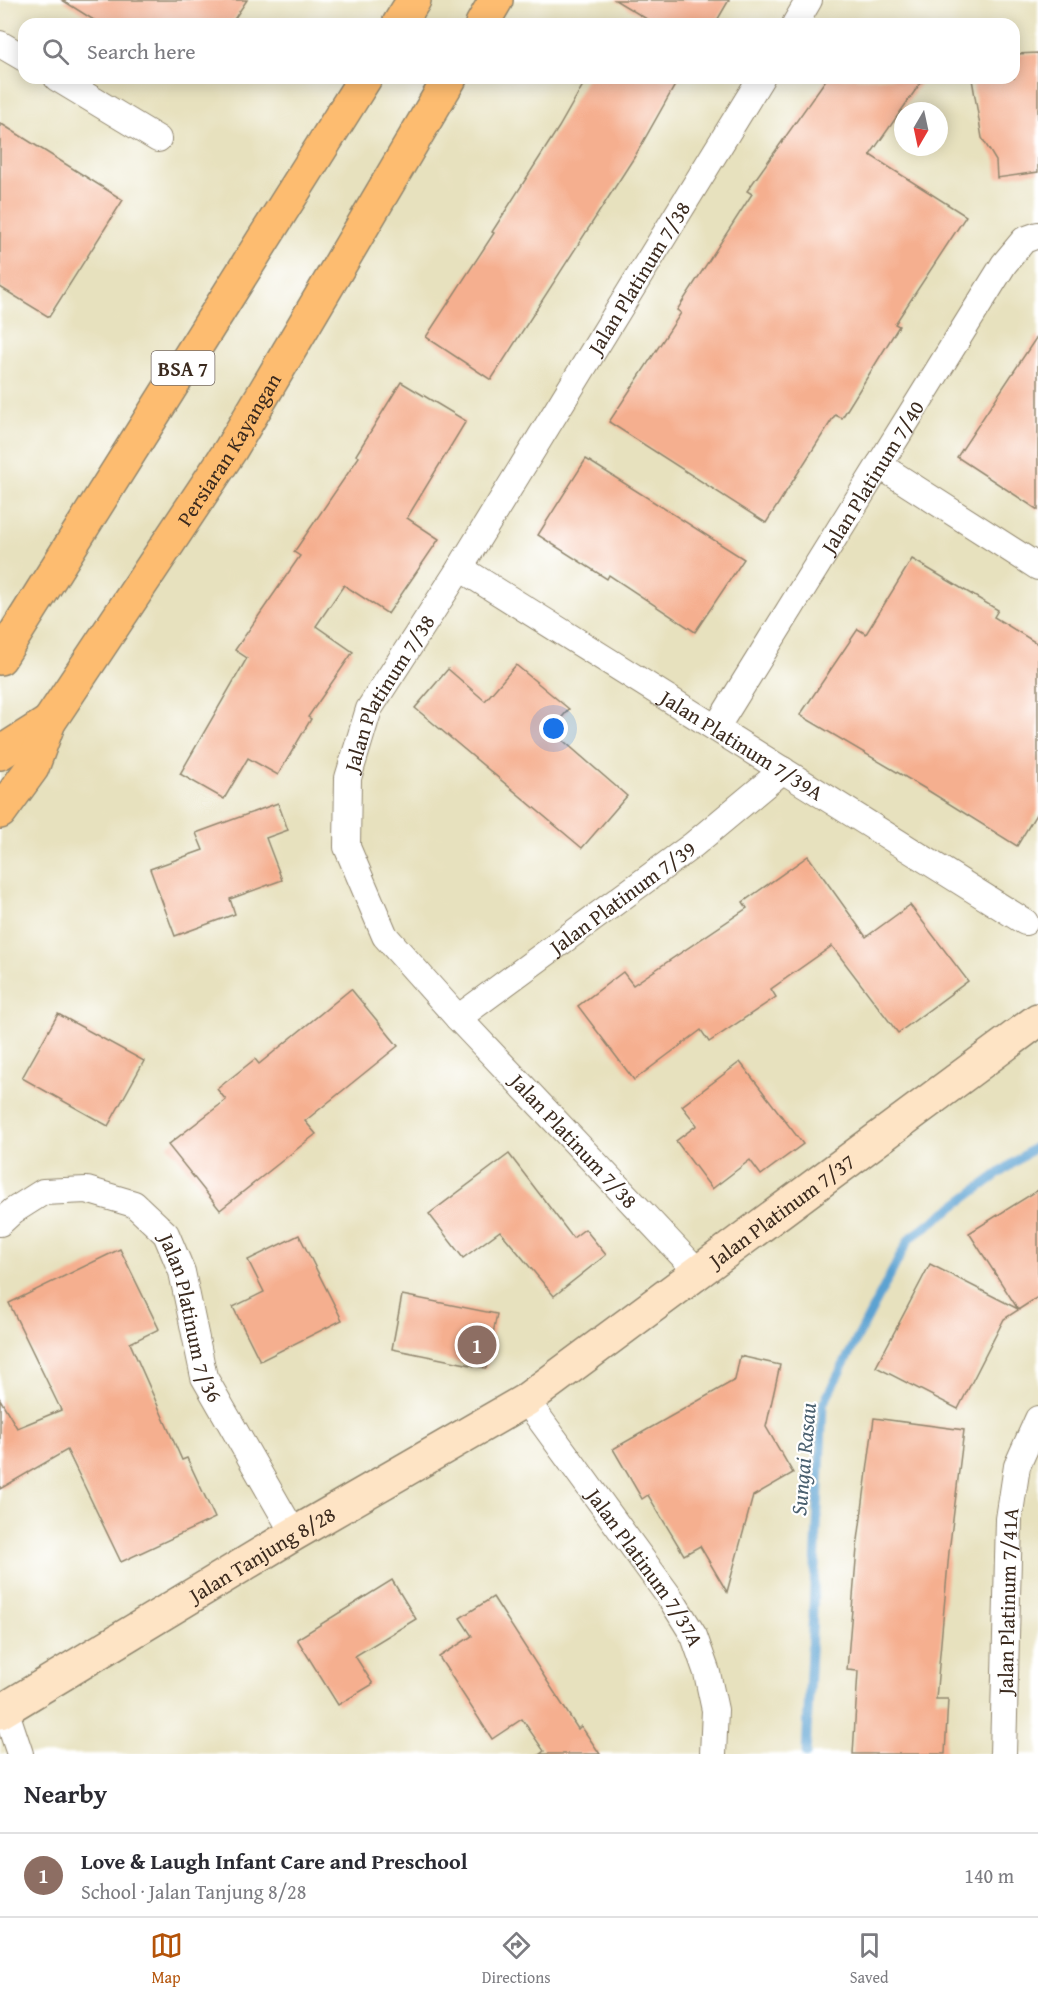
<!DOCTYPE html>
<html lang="en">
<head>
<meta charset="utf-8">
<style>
  body { margin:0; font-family:"Gentium Book Plus",serif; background:#f2f2f3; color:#2b2b33 }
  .compass { position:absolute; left:894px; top:102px; width:54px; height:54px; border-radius:50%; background:#fff; box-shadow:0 3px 15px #0003; rotate:189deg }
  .you { position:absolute; left:554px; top:729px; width:21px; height:21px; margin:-15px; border:4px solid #fff; border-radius:50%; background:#1a73e8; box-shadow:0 0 0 9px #1a73e833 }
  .badge { display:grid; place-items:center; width:39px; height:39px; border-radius:50%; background:#b45309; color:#fff; font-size:20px; font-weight:700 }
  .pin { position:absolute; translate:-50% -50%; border:3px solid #fff; box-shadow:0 2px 6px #0006 }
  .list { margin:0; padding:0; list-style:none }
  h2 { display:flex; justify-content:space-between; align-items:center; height:78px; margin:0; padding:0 24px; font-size:26px }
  h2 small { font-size:20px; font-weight:400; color:#7c7c81 }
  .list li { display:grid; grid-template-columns:39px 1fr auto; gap:18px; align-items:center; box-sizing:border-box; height:84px; padding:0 24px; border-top:2px solid #e1e1e2 }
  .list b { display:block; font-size:22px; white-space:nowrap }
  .list p { margin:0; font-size:20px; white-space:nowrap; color:#7c7c81 }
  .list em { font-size:20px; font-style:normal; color:#7c7c81 }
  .icon { flex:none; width:33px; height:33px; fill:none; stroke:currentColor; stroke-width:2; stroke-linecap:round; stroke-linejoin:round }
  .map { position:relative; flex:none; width:1038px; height:1754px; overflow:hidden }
  .search { position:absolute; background:#fff; box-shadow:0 3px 15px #0003; left:18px; right:18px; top:18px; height:66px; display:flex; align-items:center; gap:15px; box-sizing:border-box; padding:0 21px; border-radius:18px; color:#7c7c81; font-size:22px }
  .sheet { height:162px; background:#fff }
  nav { display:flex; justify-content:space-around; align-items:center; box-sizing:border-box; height:84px; border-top:2px solid #e1e1e2; background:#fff; font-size:16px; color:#7c7c81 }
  nav a { display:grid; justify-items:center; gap:3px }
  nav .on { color:#b45309 }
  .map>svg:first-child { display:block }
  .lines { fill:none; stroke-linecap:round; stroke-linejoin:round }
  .stream { stroke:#5ca2d1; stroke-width:9 }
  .building { fill:#f5af8f }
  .street-casing { stroke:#91866e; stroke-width:28 }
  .secondary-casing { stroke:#91866e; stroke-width:36 }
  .primary-casing { stroke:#91866e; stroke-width:36 }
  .street { stroke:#fff; stroke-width:26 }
  .secondary { stroke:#fee4c5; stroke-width:33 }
  .primary { stroke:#fdbc6f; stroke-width:33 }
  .labels { text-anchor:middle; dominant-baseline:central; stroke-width:4.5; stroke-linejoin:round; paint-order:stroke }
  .shield { fill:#fff; stroke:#766a62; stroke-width:1.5 }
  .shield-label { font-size:20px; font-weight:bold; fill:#3b2a1e }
  .street-label { font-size:21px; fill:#3b2a1e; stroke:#fff }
  .water-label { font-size:22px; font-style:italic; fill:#4a606f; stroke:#fff }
</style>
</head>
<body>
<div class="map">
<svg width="1038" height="1754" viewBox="0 0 1038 1754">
  <rect width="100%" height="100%" fill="#fff"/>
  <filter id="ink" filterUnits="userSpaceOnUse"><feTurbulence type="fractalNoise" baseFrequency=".0167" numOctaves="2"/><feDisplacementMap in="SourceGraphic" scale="12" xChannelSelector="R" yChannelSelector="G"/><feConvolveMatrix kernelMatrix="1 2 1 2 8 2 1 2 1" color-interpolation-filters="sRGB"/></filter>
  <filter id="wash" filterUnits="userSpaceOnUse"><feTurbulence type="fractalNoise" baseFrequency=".008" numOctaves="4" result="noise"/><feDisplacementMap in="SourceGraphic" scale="24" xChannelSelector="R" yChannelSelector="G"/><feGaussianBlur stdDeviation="1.35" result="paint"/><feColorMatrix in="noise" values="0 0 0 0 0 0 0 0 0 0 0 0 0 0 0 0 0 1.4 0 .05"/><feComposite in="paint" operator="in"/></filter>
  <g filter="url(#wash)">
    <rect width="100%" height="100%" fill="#e7e1be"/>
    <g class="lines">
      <!-- stream -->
      <path class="stream" d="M806,1754L823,1404L909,1239L1038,1145"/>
    </g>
    <g id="blocks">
      <!-- building -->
      <g class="building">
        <path d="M62,0H247L231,24H100Z"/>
        <path d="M615,0H729L715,24H655Z"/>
        <path d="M1038,53V172L997,178L996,161L982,138L972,79L1014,78L1016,54Z"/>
        <path d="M587,78H679L635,156L491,380L426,337L494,233L492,232L559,127Z"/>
        <path d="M827,78H924L870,155L966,216L895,324L899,326L842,418L835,415L766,523L609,422L681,313L677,310L752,194L747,191Z"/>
        <path d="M0,123L123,200L49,317L0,287Z"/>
        <path d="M1038,335V510L957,457Z"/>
        <path d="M401,382L466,421L407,518L439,539L388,614L344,585L316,626L353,652L308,717L311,719L278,775L248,758L224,799L180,774L247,658L235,650L300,556L294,552L359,457L356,455Z"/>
        <path d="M586,459L744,559L695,632L609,575L607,579L538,535Z"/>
        <path d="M912,559L998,610L994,617L1038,644V811L1017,846L924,788L800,715L858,629L866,634Z"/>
        <path d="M516,665L569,709L551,730L627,796L582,848L415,708L448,669L485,701Z"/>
        <path d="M278,803L288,830L266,838L282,880L230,899L235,914L175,936L150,869L203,850L196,833Z"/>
        <path d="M808,856L866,937L910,905L968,981L898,1033L832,946L771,989L776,997L709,1042L701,1030L634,1080L578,1006L623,972L633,985L747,908L743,902Z"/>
        <path d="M351,989L398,1046L305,1121L316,1134L220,1210L168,1145L226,1100L217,1089L255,1059L259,1064Z"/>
        <path d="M58,1014L144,1061L108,1126L22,1078Z"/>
        <path d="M740,1062L803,1144L761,1175L750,1160L712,1189L676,1141L697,1125L682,1106Z"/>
        <path d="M509,1154L573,1238L585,1229L606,1255L554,1296L500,1231L463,1258L429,1214Z"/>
        <path d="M1038,1190V1297L1004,1319L958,1409L876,1367L930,1264L1018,1309L969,1233Z"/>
        <path d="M299,1235L342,1320L260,1361L233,1307L264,1292L248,1260Z"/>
        <path d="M120,1249L159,1329L130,1343L182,1460L187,1458L215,1518L121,1562L67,1450L0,1489V1399L17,1428L61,1410L9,1303Z"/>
        <path d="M402,1295L497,1314L486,1368L392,1349Z"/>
        <path d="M740,1356L780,1365L766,1427L793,1473L753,1496L727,1592L700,1546L684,1555L648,1495L642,1499L613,1449L735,1380Z"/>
        <path d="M874,1418L964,1430L949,1552L936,1699H948L945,1754H853L858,1671L847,1670L857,1548Z"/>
        <path d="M392,1580L416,1619L355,1656L373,1684L338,1705L297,1639Z"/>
        <path d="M493,1597L578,1729L581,1726L600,1754H540L544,1751L522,1719L492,1739L439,1657L472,1636L460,1618Z"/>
      </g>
    </g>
  </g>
  <g filter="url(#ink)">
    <use href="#blocks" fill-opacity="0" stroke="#91866e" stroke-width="1.5"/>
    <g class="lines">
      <!-- street casing -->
      <g class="street-casing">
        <g id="street">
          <path d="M795,24L809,0"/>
          <path d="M0,44L24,58"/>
          <path d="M57,78L158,139"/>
          <path d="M879,465L1038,567"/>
          <path id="s1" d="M460,568L1025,922"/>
          <path id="s2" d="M716,728L1004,264L1024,240L1038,235"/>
          <path id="s3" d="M458,1018L693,845L783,770"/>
          <path id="s4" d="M0,1223L13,1211L43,1192L87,1190L134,1204L166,1234L182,1272L204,1377L294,1534"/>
          <path id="s5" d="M698,1272L458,1018L385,936L347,847L348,778L369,709L460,568L761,78"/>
          <path id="s6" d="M526,1400L671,1599L694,1636L707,1673L715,1710L713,1754"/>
          <path d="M5,1709L20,1754"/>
          <path id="s7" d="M1003,1754L1009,1519L1017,1466L1038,1419"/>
        </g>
      </g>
      <!-- secondary casing -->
      <g class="secondary-casing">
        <g id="secondary">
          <path id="s8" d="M0,1712L294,1534L526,1400L1038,1020"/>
        </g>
      </g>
      <!-- primary casing -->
      <g class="primary-casing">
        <g id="primary">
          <path d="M399,24L414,0"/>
          <path d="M482,24L496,0"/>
          <path d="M0,658L365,78"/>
          <path d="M0,753L49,722"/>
          <path id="s9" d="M0,812L32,768L49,722L231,449L450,78"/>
        </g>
      </g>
      <!-- street -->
      <use href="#street" class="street"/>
      <!-- secondary -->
      <use href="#secondary" class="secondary"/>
      <!-- primary -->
      <use href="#primary" class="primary"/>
    </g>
  </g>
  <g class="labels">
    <!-- shield labels -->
    <rect class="shield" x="151.5" y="351" width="63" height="34" rx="4.5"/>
    <g class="shield-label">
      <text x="183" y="368">BSA 7</text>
    </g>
    <!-- street labels -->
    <g class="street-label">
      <text stroke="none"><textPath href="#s5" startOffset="1206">Jalan Platinum 7/38</textPath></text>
      <text stroke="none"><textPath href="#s9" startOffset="430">Persiaran Kayangan</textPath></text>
      <text stroke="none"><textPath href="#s2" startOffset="296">Jalan Platinum 7/40</textPath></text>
      <text stroke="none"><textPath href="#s5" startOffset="720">Jalan Platinum 7/38</textPath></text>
      <text stroke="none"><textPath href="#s1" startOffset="333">Jalan Platinum 7/39A</textPath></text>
      <text stroke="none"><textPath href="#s3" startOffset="204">Jalan Platinum 7/39</textPath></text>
      <text transform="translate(574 1141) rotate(47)">Jalan Platinum 7/38</text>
      <text stroke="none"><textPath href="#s8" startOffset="930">Jalan Platinum 7/37</textPath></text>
      <text stroke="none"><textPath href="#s4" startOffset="278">Jalan Platinum 7/36</textPath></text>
      <text stroke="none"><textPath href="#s8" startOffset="306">Jalan Tanjung 8/28</textPath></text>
      <text stroke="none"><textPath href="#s6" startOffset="206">Jalan Platinum 7/37A</textPath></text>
      <text stroke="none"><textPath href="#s7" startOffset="153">Jalan Platinum 7/41A</textPath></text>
    </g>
    <!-- water labels -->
    <g class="water-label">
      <text transform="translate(803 1459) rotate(-85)">Sungai Rasau</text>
    </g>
  </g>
</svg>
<svg class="compass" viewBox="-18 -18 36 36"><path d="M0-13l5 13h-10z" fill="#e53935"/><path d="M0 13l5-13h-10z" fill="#7c7c81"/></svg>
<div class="you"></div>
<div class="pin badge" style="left:477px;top:1345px;background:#8d6e63">1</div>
<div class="search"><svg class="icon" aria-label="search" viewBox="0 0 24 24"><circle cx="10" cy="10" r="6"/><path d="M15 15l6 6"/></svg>Search here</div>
</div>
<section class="sheet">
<h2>Nearby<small></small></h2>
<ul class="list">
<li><span class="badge" style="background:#8d6e63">1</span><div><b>Love &amp; Laugh Infant Care and Preschool</b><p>School · Jalan Tanjung 8/28</p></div><em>140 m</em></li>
</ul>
</section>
<nav>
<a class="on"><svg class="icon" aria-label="map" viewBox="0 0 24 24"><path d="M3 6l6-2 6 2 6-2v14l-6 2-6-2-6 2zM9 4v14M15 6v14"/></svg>Map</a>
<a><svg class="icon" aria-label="directions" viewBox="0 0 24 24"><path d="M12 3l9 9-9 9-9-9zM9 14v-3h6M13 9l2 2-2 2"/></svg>Directions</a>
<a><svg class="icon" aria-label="saved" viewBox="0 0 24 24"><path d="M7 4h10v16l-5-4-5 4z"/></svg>Saved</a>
</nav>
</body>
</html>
